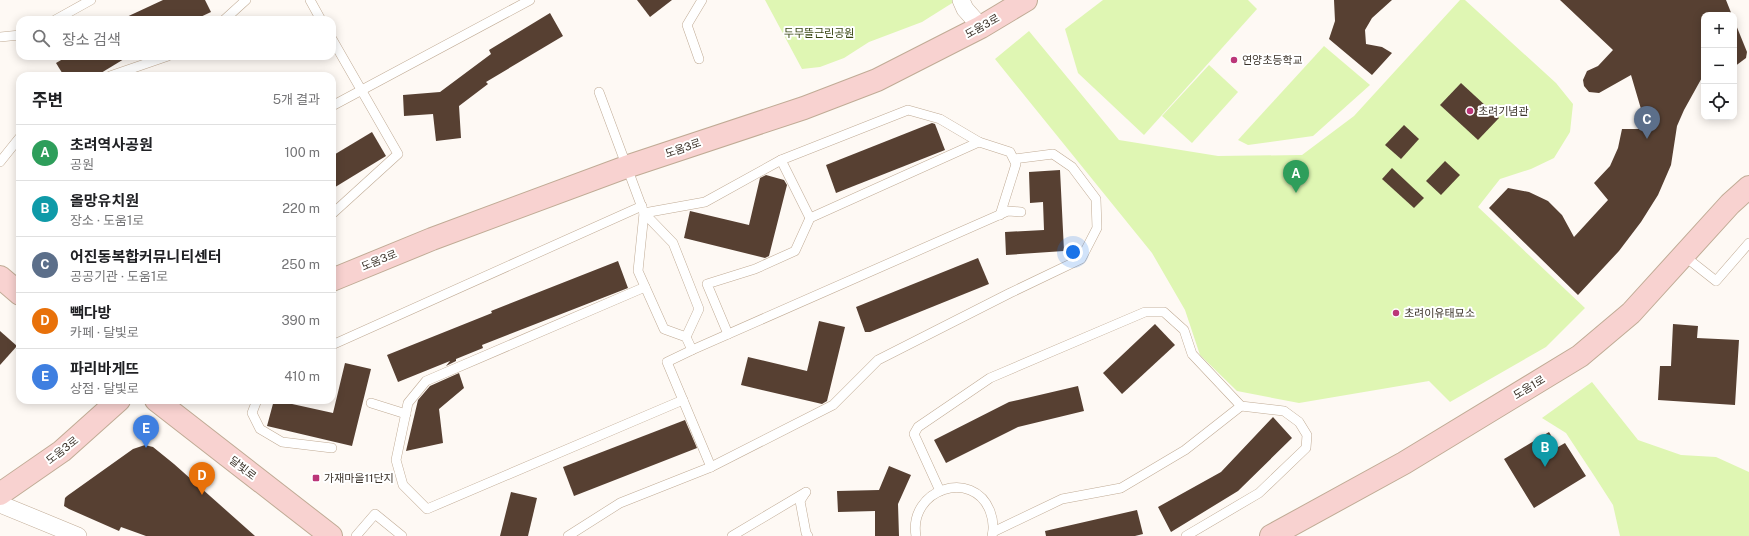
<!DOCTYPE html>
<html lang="ko">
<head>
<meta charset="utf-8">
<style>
  body { margin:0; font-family:"Public Sans","Noto Sans KR",sans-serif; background:#f6f6f6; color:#202124 }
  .controls { position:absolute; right:12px; top:12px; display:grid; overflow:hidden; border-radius:8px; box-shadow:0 2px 10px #0003 }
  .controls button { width:36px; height:36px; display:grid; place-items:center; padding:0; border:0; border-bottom:1px solid #e0e0e0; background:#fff; color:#202124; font:20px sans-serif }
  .you { position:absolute; left:1073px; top:252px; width:14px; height:14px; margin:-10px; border:3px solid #fff; border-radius:50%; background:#1a73e8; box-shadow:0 0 0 6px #1a73e833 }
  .badge { display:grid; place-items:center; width:26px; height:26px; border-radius:50%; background:#d93025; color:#fff; font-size:13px; font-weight:700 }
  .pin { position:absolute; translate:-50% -33px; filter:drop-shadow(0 1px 2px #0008) }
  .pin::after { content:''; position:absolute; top:21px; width:14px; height:12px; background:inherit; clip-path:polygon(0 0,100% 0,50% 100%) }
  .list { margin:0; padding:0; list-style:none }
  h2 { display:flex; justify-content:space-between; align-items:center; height:52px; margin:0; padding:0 16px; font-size:17px }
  h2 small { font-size:13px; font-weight:400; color:#757577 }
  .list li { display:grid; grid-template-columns:26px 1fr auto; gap:12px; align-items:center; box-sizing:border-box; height:56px; padding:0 16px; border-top:1px solid #e0e0e0 }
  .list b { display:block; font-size:15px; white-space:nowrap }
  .list p { margin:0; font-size:13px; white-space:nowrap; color:#757577 }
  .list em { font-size:13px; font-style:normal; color:#757577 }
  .icon { flex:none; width:22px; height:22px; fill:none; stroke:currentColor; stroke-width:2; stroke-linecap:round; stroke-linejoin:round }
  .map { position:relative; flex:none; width:1749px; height:536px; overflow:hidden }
  .search { position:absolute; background:#fff; box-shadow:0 2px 10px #0003; left:16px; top:16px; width:320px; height:44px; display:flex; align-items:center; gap:10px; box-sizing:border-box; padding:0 14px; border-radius:12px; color:#757577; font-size:15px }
  .panel { position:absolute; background:#fff; box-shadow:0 2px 10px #0003; left:16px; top:72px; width:320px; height:332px; border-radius:12px }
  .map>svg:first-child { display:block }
  .green { fill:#dff6b3 }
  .building { fill:#574032 }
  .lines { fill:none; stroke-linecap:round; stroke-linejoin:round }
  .lane-casing { stroke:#c0ab95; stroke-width:10 }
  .street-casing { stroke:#c0ab95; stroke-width:18 }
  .secondary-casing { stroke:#c0ab95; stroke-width:24 }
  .lane { stroke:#fff; stroke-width:9 }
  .street { stroke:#fff; stroke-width:17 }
  .secondary { stroke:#f8d2d0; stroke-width:22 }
  .poi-dot { fill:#bb3678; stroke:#fff; stroke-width:1.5 }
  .labels { text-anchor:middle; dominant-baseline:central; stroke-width:4; stroke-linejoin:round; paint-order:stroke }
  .street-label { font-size:11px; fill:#3d342b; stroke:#fff }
  .park-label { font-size:11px; fill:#374512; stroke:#fff }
  .poi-label { font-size:11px; fill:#3d342b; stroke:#fff; text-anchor:start }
</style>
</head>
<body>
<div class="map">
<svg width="1749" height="536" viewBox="0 0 1749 536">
  <rect width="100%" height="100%" fill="#fef9f4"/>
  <!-- green -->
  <g class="green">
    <path d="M765,0H957L922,22L869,42L844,58L820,67L802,69Z"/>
    <path d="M1103,0H1248L1257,9L1144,135L1078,73L1065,29Z"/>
    <path d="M1460,0H1465L1556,83L1573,104L1570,132L1554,158L1531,169L1500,179L1478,207L1585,308L1546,347L1450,402L1429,381L1299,403L1237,391L1200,355L1185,310L1152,253L995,59L1029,31L1119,140L1218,156L1302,155L1354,116Z"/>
    <path d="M1324,46L1370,85L1313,136L1248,145L1238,140Z"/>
    <path d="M1209,65L1238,92L1192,143L1162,116Z"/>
    <path d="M1592,382L1638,440L1681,455L1716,457L1749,472V536H1620L1613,505L1595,477L1566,433L1542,418Z"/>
  </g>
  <!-- building -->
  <g class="building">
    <path d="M163,0H205L211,12L194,20H120Z"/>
    <path d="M637,0H672L650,17Z"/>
    <path d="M1334,0H1392L1372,18L1365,30L1366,44L1382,47L1392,53L1372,75L1329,39L1335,21Z"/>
    <path d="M1560,0H1726L1732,15H1704V74L1684,110L1677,126L1671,165L1658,195L1641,222L1619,251L1578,295L1489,208L1508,188L1529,192L1548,201L1562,215L1574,237L1608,200L1594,183L1610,166L1618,148L1622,129H1640L1641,109L1631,75L1599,93L1589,92L1584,86L1583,80L1587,71L1598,66L1613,50Z"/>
    <path d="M550,13L563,36L486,82L488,84L459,106L461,138L436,141L433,114L404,116L403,95L440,92L491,54L489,50Z"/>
    <path d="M1734,20L1747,52L1746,58L1734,67Z"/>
    <path d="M68,56H129L96,76H64L56,63Z"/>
    <path d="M1461,83L1499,118L1478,140L1440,105Z"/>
    <path d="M932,123L935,124L945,150L836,193L826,165Z"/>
    <path d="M1404,125L1419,139L1401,159L1385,145Z"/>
    <path d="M372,132L386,156L332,189V156Z"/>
    <path d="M1445,161L1460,175L1441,195L1426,181Z"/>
    <path d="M1392,168L1424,198L1414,208L1382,179Z"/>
    <path d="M1060,170L1064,251L1006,255L1005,232L1044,230L1043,202L1030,203L1029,172Z"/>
    <path d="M766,175L784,180L787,185L769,256L765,258L684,238L690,211L749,225L760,178Z"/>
    <path d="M978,258L989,284L870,332H865L856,307Z"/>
    <path d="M618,261L628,288L482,345L483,348L456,359V361L446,366L450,361L398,382L387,355L492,313L491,311Z"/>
    <path d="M819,321L845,327L827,401L822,404L741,385L748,357L807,371Z"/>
    <path d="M1155,324L1175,345L1122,394L1103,373Z"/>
    <path d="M1673,324L1698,326L1697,338L1739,340L1735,405L1658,400L1660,366H1671Z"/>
    <path d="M0,331L17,346L0,365Z"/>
    <path d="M345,363L371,369L352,446L267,426L274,400L333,413Z"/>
    <path d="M459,373L464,388L439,409L443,443L406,451L418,400L430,386Z"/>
    <path d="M1078,386L1084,411L1018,427L946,463L934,440L1009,402Z"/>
    <path d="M1273,417L1292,438L1238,491L1171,532L1158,507L1221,472Z"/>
    <path d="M685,420L697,448L574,496L563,467Z"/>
    <path d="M1549,432L1558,447L1565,443L1586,476L1534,508L1504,459Z"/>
    <path d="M145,445L153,447L174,464L255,536H146L121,527L119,531L69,509L64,506L65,498L67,496L133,449Z"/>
    <path d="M889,466L911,475L898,504L899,536H875V511L838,512L837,491L879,490Z"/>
    <path d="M511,492L537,498L528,536H500Z"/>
    <path d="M1137,510L1143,534L1135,536H1046L1045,531Z"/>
  </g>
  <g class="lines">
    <!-- lane casing -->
    <g class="lane-casing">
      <g id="lane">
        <path d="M310,0L321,20"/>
        <path d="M55,20L91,0"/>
        <path d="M224,20L246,0"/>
        <path d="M0,37L20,35"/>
        <path d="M332,39L398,154L332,214"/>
        <path d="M699,59L687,25L702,0"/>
        <path d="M110,76L168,56"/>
        <path d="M599,92L644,213L673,243L699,309L686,337"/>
        <path d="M332,106L530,0"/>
        <path d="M781,160L810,218"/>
        <path d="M0,162L20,137"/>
        <path d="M644,213L705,202L781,160L908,110L940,119L979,142"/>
        <path d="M644,213L638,271L664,329L686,337L692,350"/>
        <path d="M1683,255L1716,281L1749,243"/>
        <path d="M645,287L426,381L408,403L396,460L403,485L427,509L683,400"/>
        <path d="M728,334L707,284L755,269L795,251L810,218L979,142L1010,152L1016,164L1000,215"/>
        <path d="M332,345L642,206"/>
        <path d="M257,400L252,413L260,429L282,442L332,448"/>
        <path d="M371,403L406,414"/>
        <path d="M711,467L667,362L692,350L1008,211L1021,212"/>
        <path d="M940,491L914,434L918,427L990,378L1145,312H1164L1184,330L1192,354L1241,406L1284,411L1299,422L1307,435L1306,448L1259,493L1186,536"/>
        <path d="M805,493L800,501L806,533L808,536"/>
        <path d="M993,532L1062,499L1121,488L1185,450L1241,406"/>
        <path d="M356,536L375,514L402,536"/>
        <path d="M568,536L620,503L711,467L833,405L878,360L1010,293L1081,259L1097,228L1096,199L1072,167L1053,154L1014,159"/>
        <path d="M732,536L806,492"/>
        <path d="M916,536C908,489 973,468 990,511C993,519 994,528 992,536"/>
      </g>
    </g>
    <!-- street casing -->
    <g class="street-casing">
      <g id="street">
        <path d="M961,0L965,9L981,27"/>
        <path d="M0,504L78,536"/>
      </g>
    </g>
    <!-- secondary casing -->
    <g class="secondary-casing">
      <g id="secondary">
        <path d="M0,277L20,294"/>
        <path d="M332,280L432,239L626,167L804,108L877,80L981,27L1026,0"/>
        <path d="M156,400L331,536"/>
        <path d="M0,494L62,451L119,400"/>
        <path d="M1271,536L1404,463L1580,356L1631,313L1730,204L1749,187"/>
      </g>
    </g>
    <!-- lane -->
    <use href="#lane" class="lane"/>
    <!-- street -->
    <use href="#street" class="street"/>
    <!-- secondary -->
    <use href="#secondary" class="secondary"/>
  </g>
  <!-- markers -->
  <g class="poi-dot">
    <circle cx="1234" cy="60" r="4"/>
    <circle cx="1470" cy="111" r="4"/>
    <circle cx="1396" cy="313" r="4"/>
    <rect x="312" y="474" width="8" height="8" rx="2"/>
  </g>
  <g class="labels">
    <!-- street labels -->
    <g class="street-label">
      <text transform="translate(982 26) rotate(-29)">도움3로</text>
      <text transform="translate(683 148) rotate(-19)">도움3로</text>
      <text transform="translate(379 260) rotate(-22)">도움3로</text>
      <text transform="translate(1529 387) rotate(-31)">도움1로</text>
      <text transform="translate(62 450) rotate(-38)">도움3로</text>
      <text transform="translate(243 468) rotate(38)">달빛로</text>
    </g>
    <!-- park labels -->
    <g class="park-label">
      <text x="819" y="33">두무뜰근린공원</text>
    </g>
    <!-- poi labels -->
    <g class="poi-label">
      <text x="1242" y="60">연양초등학교</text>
      <text x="1478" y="111">초려기념관</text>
      <text x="1404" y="313">초려이유태묘소</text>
      <text x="324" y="478">가재마을11단지</text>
    </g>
  </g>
</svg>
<div class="controls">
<button>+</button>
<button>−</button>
<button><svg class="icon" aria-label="locate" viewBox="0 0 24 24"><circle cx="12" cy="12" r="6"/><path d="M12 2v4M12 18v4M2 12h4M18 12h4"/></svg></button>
</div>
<div class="you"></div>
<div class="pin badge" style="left:1296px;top:193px;background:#2e9e5b">A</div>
<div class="pin badge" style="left:1545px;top:467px;background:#0f9aa8">B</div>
<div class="pin badge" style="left:1647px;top:139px;background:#5c6f8a">C</div>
<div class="pin badge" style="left:202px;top:495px;background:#e8710a">D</div>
<div class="pin badge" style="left:146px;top:448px;background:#3f7fe0">E</div>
<div class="search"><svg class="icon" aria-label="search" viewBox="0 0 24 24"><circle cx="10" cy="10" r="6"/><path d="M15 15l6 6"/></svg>장소 검색</div>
<section class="panel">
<h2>주변<small>5개 결과</small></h2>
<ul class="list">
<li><span class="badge" style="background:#2e9e5b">A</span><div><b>초려역사공원</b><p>공원</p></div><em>100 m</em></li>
<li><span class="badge" style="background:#0f9aa8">B</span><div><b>올망유치원</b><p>장소 · 도움1로</p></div><em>220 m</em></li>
<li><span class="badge" style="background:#5c6f8a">C</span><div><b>어진동복합커뮤니티센터</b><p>공공기관 · 도움1로</p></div><em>250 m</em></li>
<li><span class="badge" style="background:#e8710a">D</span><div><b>빽다방</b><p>카페 · 달빛로</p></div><em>390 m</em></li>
<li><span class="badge" style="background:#3f7fe0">E</span><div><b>파리바게뜨</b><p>상점 · 달빛로</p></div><em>410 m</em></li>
</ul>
</section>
</div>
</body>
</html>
